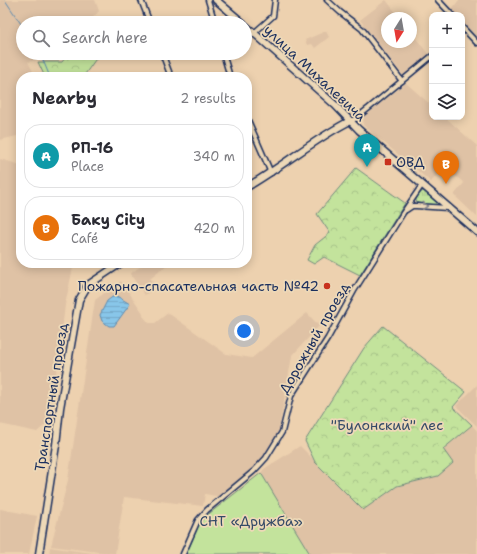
<!DOCTYPE html>
<html lang="en">
<head>
<meta charset="utf-8">
<style>
  body { margin:0; font-family:"Shantell Sans",sans-serif; background:#f2f2f3; color:#2b2b33 }
  .controls { position:absolute; right:12px; top:12px; display:grid; overflow:hidden; border-radius:8px; box-shadow:0 2px 10px #0003 }
  .controls button { width:36px; height:36px; display:grid; place-items:center; padding:0; border:0; border-bottom:1px solid #e1e1e2; background:#fff; color:#2b2b33; font:20px sans-serif }
  .compass { position:absolute; left:381px; top:12px; width:36px; height:36px; border-radius:50%; background:#fff; box-shadow:0 2px 10px #0003; rotate:191deg }
  .you { position:absolute; left:244px; top:331px; width:14px; height:14px; margin:-10px; border:3px solid #fff; border-radius:50%; background:#1a73e8; box-shadow:0 0 0 6px #1a73e833 }
  .badge { display:grid; place-items:center; width:26px; height:26px; border-radius:50%; background:#c8321e; color:#fff; font-size:13px; font-weight:700 }
  .pin { position:absolute; translate:-50% -33px; filter:drop-shadow(0 1px 2px #0008) }
  .pin::after { content:''; position:absolute; top:21px; width:14px; height:12px; background:inherit; clip-path:polygon(0 0,100% 0,50% 100%) }
  .list { margin:0; padding:0; list-style:none }
  h2 { display:flex; justify-content:space-between; align-items:center; height:52px; margin:0; padding:0 16px; font-size:17px }
  h2 small { font-size:13px; font-weight:400; color:#7c7c81 }
  .list li { display:grid; grid-template-columns:26px 1fr auto; gap:12px; align-items:center; box-sizing:border-box; height:64px; margin:0 8px 8px; padding:0 8px; border:1px solid #e1e1e2; border-radius:16px }
  .list b { display:block; font-size:15px; white-space:nowrap }
  .list p { margin:0; font-size:13px; white-space:nowrap; color:#7c7c81 }
  .list em { font-size:13px; font-style:normal; color:#7c7c81 }
  .icon { flex:none; width:22px; height:22px; fill:none; stroke:currentColor; stroke-width:2; stroke-linecap:round; stroke-linejoin:round }
  .map { position:relative; flex:none; width:477px; height:554px; overflow:hidden }
  .search { position:absolute; background:#fff; box-shadow:0 2px 10px #0003; left:16px; top:16px; width:236px; height:44px; display:flex; align-items:center; gap:10px; box-sizing:border-box; padding:0 14px; border-radius:22px; color:#7c7c81; font-size:15px }
  .panel { position:absolute; background:#fff; box-shadow:0 2px 10px #0003; left:16px; top:72px; width:236px; height:196px; border-radius:16px }
  .map>svg:first-child { display:block }
  .built { fill:#dfc2a5 }
  .grass { fill:url(#grass-tufts); stroke:#6f897d }
  .forest { fill:url(#forest-crowns); stroke:#6f897d }
  .garden { fill:#c3e39c; stroke:#6f897d }
  .water { fill:url(#water-rules); stroke:#5c8ab1 }
  .lines { fill:none; stroke-linecap:round; stroke-linejoin:round }
  .stream { stroke:#5c8ab1; stroke-width:1 }
  .street-casing { stroke:#1b2f5e; stroke-width:7 }
  .secondary-casing { stroke:#1b2f5e; stroke-width:9 }
  .street { stroke:#edd8b7; stroke-width:4 }
  .secondary { stroke:#edd8b7; stroke-width:6 }
  .oneway { stroke:#84848a }
  .poi-dot { fill:#c8321e; stroke:#edd8b7; stroke-width:1.5 }
  .labels { text-anchor:middle; dominant-baseline:central; stroke-width:3.5; stroke-linejoin:round; paint-order:stroke }
  .street-label { font-size:14px; fill:#1b2f5e; stroke:#edd8b7 }
  .poi-label { font-size:14px; fill:#1b2f5e; stroke:#edd8b7; text-anchor:start }
  .park-label { font-size:14px; fill:#344a67; stroke:#edd8b7 }
</style>
</head>
<body>
<div class="map">
<svg width="477" height="554" viewBox="0 0 477 554">
  <defs>
    <pattern id="grass-tufts" width="24" height="20" patternUnits="userSpaceOnUse"><rect width="24" height="20" fill="#c3e39c"/><path d="M3 7l-1-3M5 7V3M7 7l1-3M15 17l-1-3M17 17v-4M19 17l1-3" fill="none" stroke="#a7c389"/></pattern>
    <pattern id="forest-crowns" width="20" height="18" patternUnits="userSpaceOnUse"><rect width="20" height="18" fill="#c3e39c"/><path d="M2 6a3 3 0 1 1 6 0M12 15a3 3 0 1 1 6 0" fill="none" stroke="#a7c389"/></pattern>
    <pattern id="water-rules" width="6" height="5" patternUnits="userSpaceOnUse"><rect width="6" height="5" fill="#88c6e9"/><path d="M0 2.5h6" fill="none" stroke="#75aaca"/></pattern>
  </defs>
  <rect width="100%" height="100%" fill="#edd1af"/>
  <filter id="ink" filterUnits="userSpaceOnUse"><feTurbulence type="fractalNoise" baseFrequency=".025" numOctaves="2"/><feDisplacementMap in="SourceGraphic" scale="8" xChannelSelector="R" yChannelSelector="G"/><feConvolveMatrix kernelMatrix="1 2 1 2 8 2 1 2 1" color-interpolation-filters="sRGB"/></filter>
  <g filter="url(#ink)">
    <!-- built -->
    <g class="built">
      <path d="M0,0H95L99,11L88,23H23V53H57L50,57L28,62L36,77H21V135L0,140Z"/>
      <path d="M386,0L400,18H387V42H411V32L429,55L403,75L360,20Z"/>
      <path d="M459,0H477V39L462,22V15H456L451,10Z"/>
      <path d="M326,31L329,37L315,48L312,44L307,45L305,40Z"/>
      <path d="M406,83L432,106V117H445L477,146V217L454,195L464,183L451,172L456,166L450,160L431,182L363,125L364,117Z"/>
      <path d="M0,159L21,165V263H74L65,305L58,362L46,424L37,432L0,424Z"/>
      <path d="M145,263H165L167,265L150,279L157,286L145,295L130,274Z"/>
      <path d="M121,281L143,313V316L149,323H155L168,313L226,354L252,358L307,313L319,326L292,356L278,435L255,468L218,498L216,496L205,494L203,506L124,497L115,554L51,546L68,480L95,300Z"/>
      <path d="M477,385V426L456,406Z"/>
      <path d="M472,425L477,431V554H310L261,473L264,469L300,446L363,509L397,486L438,476L443,449Z"/>
      <path d="M0,509L37,516L29,554H0Z"/>
      <path d="M50,547L62,549L100,554H49Z"/>
    </g>
    <!-- grass -->
    <path class="grass" d="M424,191L438,203V205L418,203L416,201C416,197 420,192 424,191Z"/>
    <!-- forest -->
    <g class="forest">
      <path d="M69,53H100L83,77H45L38,62H62Z"/>
      <path d="M356,168L405,203L360,275L324,257L314,264L307,260L315,245L330,233L317,214Z"/>
      <path d="M383,326L466,392L453,407L472,425L443,449L453,463L438,476L397,486L363,510L315,462L305,441L364,348Z"/>
    </g>
    <!-- garden -->
    <path class="garden" d="M261,473L310,554H186L201,520Z"/>
    <!-- water -->
    <path class="water" d="M115,295L130,304L114,326H109L102,321L100,315L107,301Z"/>
    <g class="lines">
      <!-- stream -->
      <g class="stream">
        <path d="M5,0L23,27"/>
        <path d="M40,53L50,77"/>
      </g>
      <!-- street casing -->
      <g class="street-casing">
        <g id="street">
          <path d="M141,0L150,23"/>
          <path d="M208,0L215,23"/>
          <path d="M327,0L340,12L362,29L402,81"/>
          <path d="M438,0L452,15"/>
          <path d="M462,27L477,43"/>
          <path d="M254,33L273,16L275,0"/>
          <path d="M162,53L171,77"/>
          <path d="M223,53L230,77"/>
          <path d="M247,118L271,173"/>
          <path d="M350,121L355,119L369,108L432,56"/>
          <path d="M406,210L412,206H416L448,208"/>
          <path d="M183,554L198,520L207,510L254,471L266,458L282,432L291,396L328,338L354,291L403,213L422,185"/>
        </g>
      </g>
      <!-- secondary casing -->
      <g class="secondary-casing">
        <g id="secondary">
          <path d="M216,0L243,23"/>
          <path d="M245,25L335,105L359,130L477,232"/>
          <path d="M247,187C282,167 314,139 350,121"/>
          <path d="M39,554L56,445L60,408L79,300L88,285L121,263"/>
        </g>
      </g>
      <!-- street -->
      <use href="#street" class="street"/>
      <!-- secondary -->
      <use href="#secondary" class="secondary"/>
    </g>
    <!-- one-way arrows -->
    <defs><path id="oneway-chevron" d="M-2-3.5L2.5 0L-2 3.5" fill="none" stroke-width="1.6" stroke-linecap="round" stroke-linejoin="round"/></defs>
    <use class="oneway" href="#oneway-chevron" transform="translate(425 206) rotate(3)"/>
  </g>
  <!-- markers -->
  <g class="poi-dot">
    <rect x="384" y="158" width="8" height="8" rx="2"/>
    <circle cx="327" cy="286" r="4"/>
  </g>
  <g class="labels">
    <!-- street labels -->
    <g class="street-label">
      <text transform="translate(315 73) rotate(43)">улица Михалевича</text>
      <text transform="translate(314 338) rotate(-60)">Дорожный проезд</text>
      <text transform="translate(51 397) rotate(-81)">Транспортный проезд</text>
    </g>
    <!-- poi labels -->
    <g class="poi-label">
      <text x="396" y="162">ОВД</text>
      <text x="319" y="286" text-anchor="end">Пожарно-спасательная часть №42</text>
    </g>
    <!-- park labels -->
    <g class="park-label">
      <text x="387" y="425">"Булонский" лес</text>
      <text x="251" y="521">СНТ «Дружба»</text>
    </g>
  </g>
</svg>
<div class="controls">
<button>+</button>
<button>−</button>
<button><svg class="icon" aria-label="layers" viewBox="0 0 24 24"><path d="M12 4l9 5-9 5-9-5zM3 14l9 5 9-5"/></svg></button>
</div>
<svg class="compass" viewBox="-18 -18 36 36"><path d="M0-13l5 13h-10z" fill="#e53935"/><path d="M0 13l5-13h-10z" fill="#7c7c81"/></svg>
<div class="you"></div>
<div class="pin badge" style="left:367px;top:167px;background:#0f9aa8">A</div>
<div class="pin badge" style="left:446px;top:184px;background:#e8710a">B</div>
<div class="search"><svg class="icon" aria-label="search" viewBox="0 0 24 24"><circle cx="10" cy="10" r="6"/><path d="M15 15l6 6"/></svg>Search here</div>
<section class="panel">
<h2>Nearby<small>2 results</small></h2>
<ul class="list">
<li><span class="badge" style="background:#0f9aa8">A</span><div><b>РП-16</b><p>Place</p></div><em>340 m</em></li>
<li><span class="badge" style="background:#e8710a">B</span><div><b>Баку City</b><p>Café</p></div><em>420 m</em></li>
</ul>
</section>
</div>
</body>
</html>
